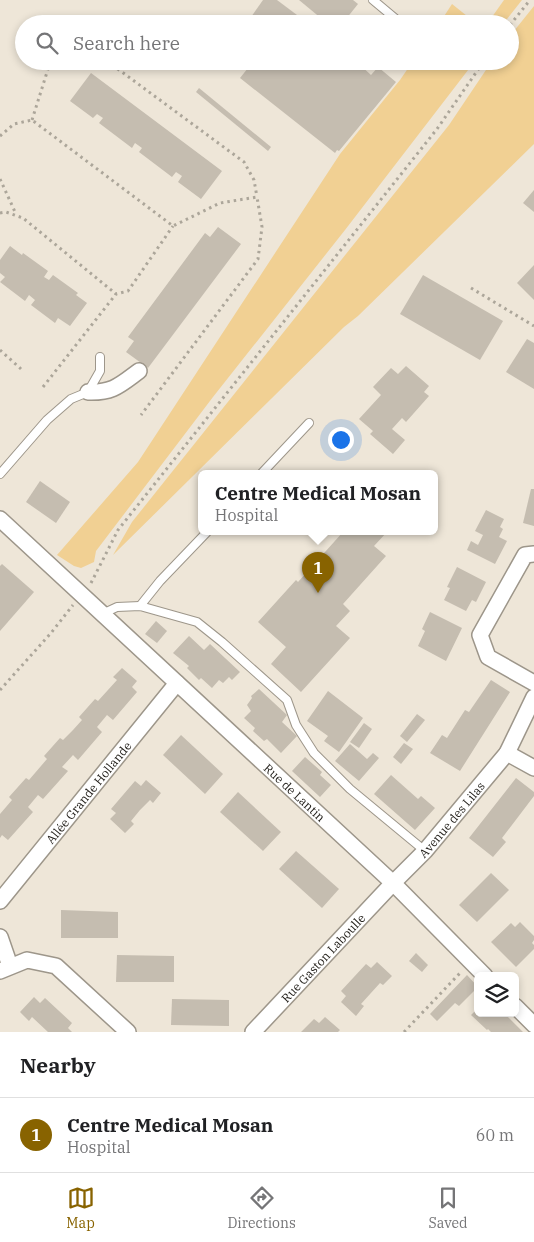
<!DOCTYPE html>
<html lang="en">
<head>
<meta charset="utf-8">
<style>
  body { margin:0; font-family:"IBM Plex Serif",serif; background:#f2f2f2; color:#202124 }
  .controls { position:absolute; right:15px; bottom:15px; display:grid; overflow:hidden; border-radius:8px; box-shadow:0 2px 8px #0003 }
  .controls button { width:45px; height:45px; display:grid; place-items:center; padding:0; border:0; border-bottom:1px solid #e0e0e0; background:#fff; color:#202124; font:25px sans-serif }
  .you { position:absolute; left:340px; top:439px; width:18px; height:18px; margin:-12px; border:4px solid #fff; border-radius:50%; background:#1a73e8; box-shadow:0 0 0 8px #1a73e833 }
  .badge { display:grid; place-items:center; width:32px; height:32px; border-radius:50%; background:#886300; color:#fff; font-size:16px; font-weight:700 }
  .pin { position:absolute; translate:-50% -41px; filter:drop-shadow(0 1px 2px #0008) }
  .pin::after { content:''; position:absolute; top:26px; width:18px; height:15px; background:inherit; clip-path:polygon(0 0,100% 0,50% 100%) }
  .popup { position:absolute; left:198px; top:470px; width:240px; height:65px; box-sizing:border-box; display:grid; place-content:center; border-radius:8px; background:#fff; filter:drop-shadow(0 1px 4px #0005); font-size:16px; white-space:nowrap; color:#757577 }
  .popup b { font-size:19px; color:#202124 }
  .popup::after { content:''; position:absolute; left:50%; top:100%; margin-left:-10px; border:10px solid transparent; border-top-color:#fff }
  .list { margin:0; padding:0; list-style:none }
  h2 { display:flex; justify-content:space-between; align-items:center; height:65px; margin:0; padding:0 20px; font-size:21px }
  h2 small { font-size:16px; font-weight:400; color:#757577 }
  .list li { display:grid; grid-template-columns:32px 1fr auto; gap:15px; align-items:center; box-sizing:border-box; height:75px; padding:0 20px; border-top:1px solid #e0e0e0 }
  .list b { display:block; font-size:19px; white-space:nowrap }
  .list p { margin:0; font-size:16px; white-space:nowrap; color:#757577 }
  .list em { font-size:16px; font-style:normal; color:#757577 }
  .icon { flex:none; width:28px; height:28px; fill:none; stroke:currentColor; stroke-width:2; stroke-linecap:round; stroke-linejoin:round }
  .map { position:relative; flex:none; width:534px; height:1032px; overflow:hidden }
  .search { position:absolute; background:#fff; box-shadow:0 2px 8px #0003; left:15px; right:15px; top:15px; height:55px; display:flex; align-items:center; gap:12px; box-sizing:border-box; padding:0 18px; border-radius:28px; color:#757577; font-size:19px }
  .sheet { height:140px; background:#fff }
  nav { display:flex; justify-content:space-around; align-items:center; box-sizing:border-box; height:70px; border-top:1px solid #e0e0e0; background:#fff; font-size:14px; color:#757577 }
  nav a { display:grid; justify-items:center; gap:2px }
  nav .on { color:#886300 }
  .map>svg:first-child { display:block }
  .green { fill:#f1d093 }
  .building { fill:#c5bdb0 }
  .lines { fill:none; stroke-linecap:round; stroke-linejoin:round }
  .lane-casing { stroke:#9d968a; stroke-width:10 }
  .street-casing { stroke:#9d968a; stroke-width:18 }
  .path { stroke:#aca69a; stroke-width:3; stroke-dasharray:2.5 4; stroke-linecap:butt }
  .lane { stroke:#fff; stroke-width:8 }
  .street { stroke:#fff; stroke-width:15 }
  .labels { text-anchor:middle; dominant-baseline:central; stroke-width:4.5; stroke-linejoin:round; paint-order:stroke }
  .street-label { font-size:12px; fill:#24211c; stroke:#fbf3e6 }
</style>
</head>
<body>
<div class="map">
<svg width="534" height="1032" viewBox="0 0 534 1032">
  <rect width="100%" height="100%" fill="#eee6d8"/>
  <!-- green -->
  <g class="green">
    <path d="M504,0H522L503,24H487Z"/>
    <path d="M452,4L477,24H439Z"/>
    <path d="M534,6V144L358,316L344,327L113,555L132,522L449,125L492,61H510V36Z"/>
    <path d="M413,61H475L345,230L213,397L96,551L94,562L81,568L74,566L57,555L138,462L340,154L400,80Z"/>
  </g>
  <!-- building -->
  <g class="building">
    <path d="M263,0H277L309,24H246Z"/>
    <path d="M299,0H353L358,4L342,24H328Z"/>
    <path d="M239,61H362L359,64L371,75L378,67L396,82L339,151L337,150L335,153L240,78L248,68Z"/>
    <path d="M91,73L222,171L201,199L178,182L182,176L176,172L172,177L139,152L142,148L135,143L132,148L99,123L103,118L97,114L93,118L70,101Z"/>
    <path d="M199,88L271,147L268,151L196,92Z"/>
    <path d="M534,190V212L523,203Z"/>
    <path d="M218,227L241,244L148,368L126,352L134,341L128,337L205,233L210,237Z"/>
    <path d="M10,246L22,255L23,253L48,271L44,277L49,280L53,275L78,293L76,295L87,303L70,326L58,318L55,323L31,305L35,300L29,295L25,301L0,282L5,277L0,273V260Z"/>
    <path d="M534,265V300L517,283Z"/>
    <path d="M423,275L503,321L480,360L400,314Z"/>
    <path d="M527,339L534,343V389L506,372Z"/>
    <path d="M406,366L429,386L424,392L429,396L406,422L402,418L392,429L405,440L393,454L370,434L373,431L359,419L381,395L373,387L391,368L398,374Z"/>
    <path d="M40,481L70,502L56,523L26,502Z"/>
    <path d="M531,489H534V526L523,523Z"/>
    <path d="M486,510L504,519L500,527L503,529L499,537L507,541L495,564L467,550L471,541L478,545L483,535L475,531Z"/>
    <path d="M343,532H387L374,546L386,556L343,604L350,611L336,626L350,638L301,692L271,664L286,647L258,622L296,580L298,582Z"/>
    <path d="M2,564L34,592L0,631V566Z"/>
    <path d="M457,567L486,582L476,602L472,600L466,611L444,600L450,588L447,587Z"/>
    <path d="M430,612L462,628L446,661L418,646L425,631L422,629Z"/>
    <path d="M156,621L167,631L157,643L145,634Z"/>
    <path d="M189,636L204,650L210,644L240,672L232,680L229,677L223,683L219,680L212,688L201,678L199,680L187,668L189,666L173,653Z"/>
    <path d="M122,668L137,681L132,687L137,692L113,720L107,715L97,727L102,732L78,760L73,755L62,767L68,771L43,799L38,795L28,807L33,812L8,840L2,835L0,838V814L12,800L9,797L26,778L29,780L47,759L44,756L60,738L63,740L73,730L82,720L79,717L95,699L98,701L117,680L113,677Z"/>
    <path d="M491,680L510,692L460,771L430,753L442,735L447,738L465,710L469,712Z"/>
    <path d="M259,689L287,715L282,722L297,736L281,753L267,739L264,741L253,731L255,728L244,718L251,711L247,705L252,698L251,696Z"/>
    <path d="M328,691L363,718L339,752L324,741L328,736L307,721Z"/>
    <path d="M417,714L425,720L407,742L400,736Z"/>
    <path d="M364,723L372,729L359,748L350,742Z"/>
    <path d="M181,735L223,774L205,794L163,755Z"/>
    <path d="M404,743L413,749L401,764L393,757Z"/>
    <path d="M350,744L367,759L373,753L379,758L359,781L335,761Z"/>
    <path d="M305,757L322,772L320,775L331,785L320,797L292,771Z"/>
    <path d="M391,775L418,799L421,796L435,808L415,830L374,794Z"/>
    <path d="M516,778L534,792V796L502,838L506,842L493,857L469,838Z"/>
    <path d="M146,780L161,793L153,803L150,800L140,810L131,821L134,824L125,833L110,819L116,813L111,809L135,781L141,786Z"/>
    <path d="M238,792L281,832L263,851L220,812Z"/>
    <path d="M296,851L339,889L322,908L279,869Z"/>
    <path d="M491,873L509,890L477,922L459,905Z"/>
    <path d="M61,910L118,912V938H61Z"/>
    <path d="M520,922L534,936V940L532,943L534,945V949L516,967L491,942L511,923L515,927Z"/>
    <path d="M416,953L428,965L422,972L409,961Z"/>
    <path d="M117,955L174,956V982H116Z"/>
    <path d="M377,962L392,976L383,985L380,983L361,1004L364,1006L356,1016L341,1002L346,996L341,991L366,964L371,968Z"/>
    <path d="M467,975L478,987L459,1006L455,1003L437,1021L430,1014Z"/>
    <path d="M34,997L40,1003L45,998L72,1023L68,1028L72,1032H48L32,1017L29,1021L20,1012Z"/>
    <path d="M172,999L229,1000V1026L171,1025Z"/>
    <path d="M478,1008V1013H504L523,1032H491L488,1029L487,1030L471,1015Z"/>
    <path d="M325,1017L340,1030L338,1032H301L314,1019L319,1023Z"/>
  </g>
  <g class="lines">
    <!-- lane casing -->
    <g class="lane-casing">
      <g id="lane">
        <path d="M373,0L397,20"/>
        <path d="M0,474L47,420L71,399L88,392L100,371V357"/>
        <path d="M261,474L309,423"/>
        <path d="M140,606L160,581L207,532"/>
        <path d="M102,614L117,607L140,606L197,622L222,642L287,700L296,725L314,753L350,789L425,851"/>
      </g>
    </g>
    <!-- street casing -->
    <g class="street-casing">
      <g id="street">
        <path d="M88,392C113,393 120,385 139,371"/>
        <path id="s1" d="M0,519L393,883L485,976"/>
        <path d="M534,554L525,555L480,635L488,657L534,683"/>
        <path d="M507,753L534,768"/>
        <path id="s2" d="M0,901L177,683"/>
        <path d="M0,937L10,966"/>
        <path d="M0,971L27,960L56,966L128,1032"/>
        <path d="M515,1006L534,1025"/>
        <path id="s3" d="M253,1032L393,883L425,851L507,753L534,697"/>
      </g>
    </g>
    <!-- path -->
    <g class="path">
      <path d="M510,25L530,0"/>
      <path d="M107,61L244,162L254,180L257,197"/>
      <path d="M32,120L48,69L55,61"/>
      <path d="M0,136L14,124L32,120L173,226L220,203L257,197L262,227L258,259L141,415"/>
      <path d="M0,179L16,214"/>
      <path d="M0,213L6,212L23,218L116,294"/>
      <path d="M471,288L534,326"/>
      <path d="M0,350L21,369"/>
      <path d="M43,387L116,294L128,291L173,226"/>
      <path d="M91,583L118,530L437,129L484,61"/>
      <path d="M0,690L51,633L73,605"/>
      <path d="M404,1032L460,973"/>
    </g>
    <!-- lane -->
    <use href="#lane" class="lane"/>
    <!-- street -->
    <use href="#street" class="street"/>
  </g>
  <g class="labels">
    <!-- street labels -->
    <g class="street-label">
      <text stroke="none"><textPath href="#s2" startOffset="140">Allée Grande Hollande</textPath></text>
      <text stroke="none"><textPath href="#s1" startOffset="402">Rue de Lantin</textPath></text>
      <text stroke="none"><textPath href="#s3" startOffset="291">Avenue des Lilas</textPath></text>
      <text stroke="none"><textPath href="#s3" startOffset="102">Rue Gaston Laboulle</textPath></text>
    </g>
  </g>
</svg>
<div class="controls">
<button><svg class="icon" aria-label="layers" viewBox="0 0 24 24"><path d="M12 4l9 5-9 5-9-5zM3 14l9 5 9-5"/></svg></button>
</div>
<div class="you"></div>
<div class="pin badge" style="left:318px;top:593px">1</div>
<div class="popup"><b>Centre Medical Mosan</b>Hospital</div>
<div class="search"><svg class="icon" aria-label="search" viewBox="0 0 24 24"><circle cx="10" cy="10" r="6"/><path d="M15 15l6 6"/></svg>Search here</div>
</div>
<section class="sheet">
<h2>Nearby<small></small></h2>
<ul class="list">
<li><span class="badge">1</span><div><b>Centre Medical Mosan</b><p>Hospital</p></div><em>60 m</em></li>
</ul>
</section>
<nav>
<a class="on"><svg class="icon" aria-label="map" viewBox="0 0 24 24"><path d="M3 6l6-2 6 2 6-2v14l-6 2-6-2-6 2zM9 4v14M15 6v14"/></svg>Map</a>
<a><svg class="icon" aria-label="directions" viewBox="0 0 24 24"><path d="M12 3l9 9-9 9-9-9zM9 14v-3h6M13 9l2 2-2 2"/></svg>Directions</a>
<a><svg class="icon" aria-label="saved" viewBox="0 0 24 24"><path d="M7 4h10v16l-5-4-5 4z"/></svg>Saved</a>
</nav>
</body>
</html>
